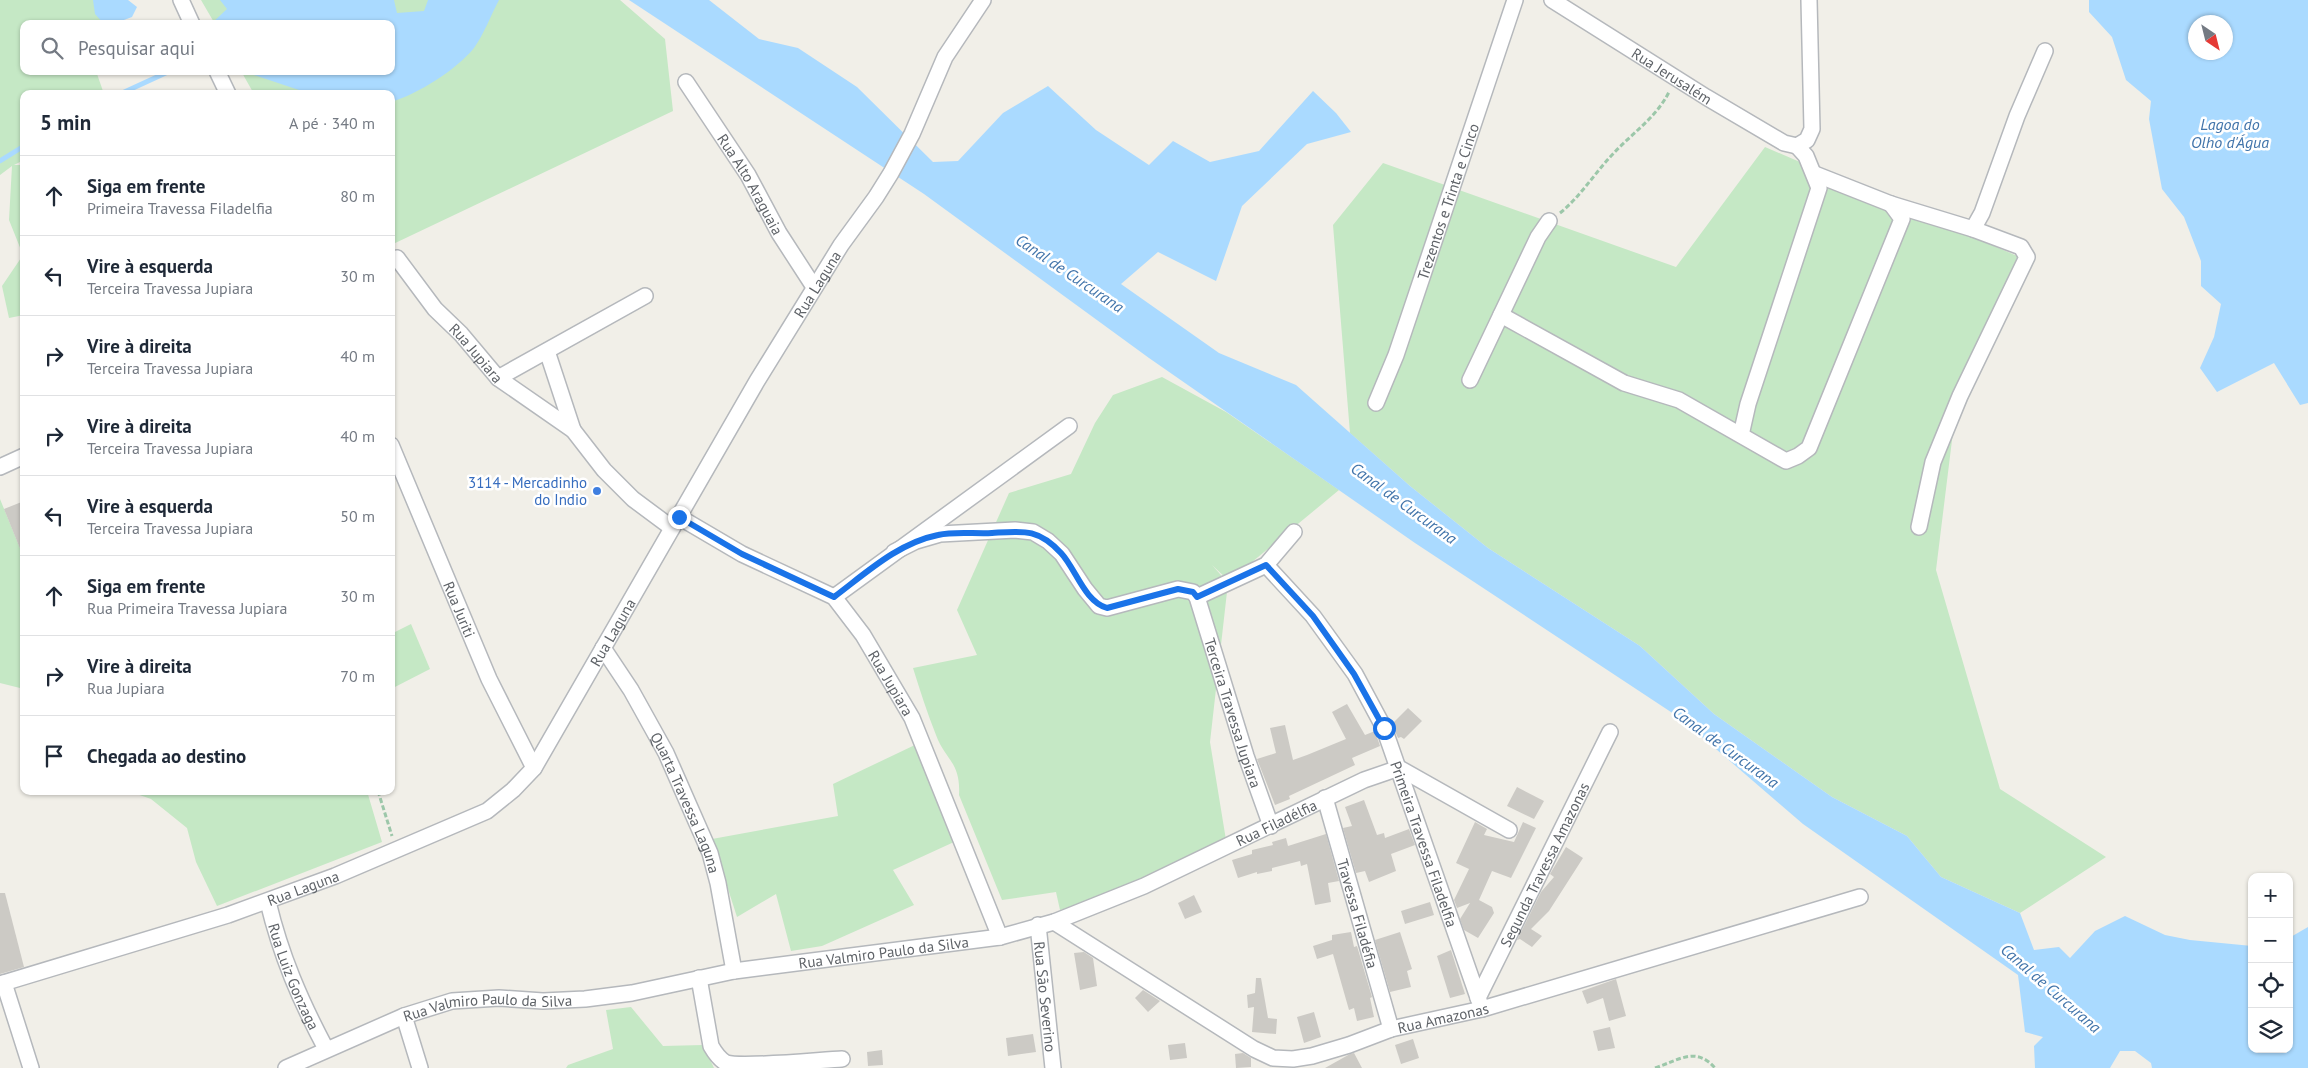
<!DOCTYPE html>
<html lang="pt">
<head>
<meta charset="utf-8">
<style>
  body { margin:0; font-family:"PT Sans",sans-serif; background:#f2f2f3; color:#1f2937 }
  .controls { position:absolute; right:15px; bottom:15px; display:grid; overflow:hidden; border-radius:10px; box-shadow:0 1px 4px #0004 }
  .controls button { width:45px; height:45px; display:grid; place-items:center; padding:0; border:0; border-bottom:1px solid #e0e1e3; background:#fff; color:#1f2937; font:25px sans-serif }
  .compass { position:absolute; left:2188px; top:15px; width:45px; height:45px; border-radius:50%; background:#fff; box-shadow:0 1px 4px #0004; rotate:145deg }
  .stop { position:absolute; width:15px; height:15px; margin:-11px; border:4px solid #1a73e8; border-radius:50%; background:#fff }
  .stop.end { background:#1a73e8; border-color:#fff; box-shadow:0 1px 5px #0008 }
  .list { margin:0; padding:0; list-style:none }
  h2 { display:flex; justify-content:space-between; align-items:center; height:65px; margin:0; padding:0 20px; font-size:21px }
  h2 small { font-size:16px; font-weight:400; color:#747a83 }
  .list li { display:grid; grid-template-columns:32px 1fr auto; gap:15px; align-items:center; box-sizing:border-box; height:80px; padding:0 20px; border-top:1px solid #e0e1e3 }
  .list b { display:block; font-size:19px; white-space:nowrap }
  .list p { margin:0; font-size:16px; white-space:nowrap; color:#747a83 }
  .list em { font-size:16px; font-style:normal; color:#747a83 }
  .icon { flex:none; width:28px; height:28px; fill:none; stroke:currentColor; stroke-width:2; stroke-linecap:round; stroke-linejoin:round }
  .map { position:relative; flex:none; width:2308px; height:1068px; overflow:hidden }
  .search { position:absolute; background:#fff; box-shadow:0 1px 4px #0004; left:20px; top:20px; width:375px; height:55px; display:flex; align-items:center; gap:12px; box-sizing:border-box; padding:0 18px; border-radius:10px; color:#747a83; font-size:19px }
  .panel { position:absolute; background:#fff; box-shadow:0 1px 4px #0004; left:20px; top:90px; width:375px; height:705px; border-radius:10px }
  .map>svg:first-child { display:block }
  .green { fill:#c5e8c5 }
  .water { fill:#aadaff; fill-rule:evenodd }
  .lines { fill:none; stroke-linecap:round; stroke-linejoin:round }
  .stream { stroke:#aadaff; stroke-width:5 }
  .building { fill:#cccac5 }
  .street-casing { stroke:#b5b8bc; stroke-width:18 }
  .path { stroke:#9cc7a9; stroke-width:3; stroke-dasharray:5 2.5; stroke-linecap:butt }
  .street { stroke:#fff; stroke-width:15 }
  .route { stroke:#1a73e8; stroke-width:6 }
  .shop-dot { fill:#3f7fe0; stroke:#fff; stroke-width:2 }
  .labels { text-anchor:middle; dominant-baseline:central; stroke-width:5; stroke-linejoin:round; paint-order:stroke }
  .street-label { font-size:15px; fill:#5f6368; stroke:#fff }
  .shop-label { font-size:15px; fill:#366cbe; stroke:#fff; text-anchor:end }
  .water-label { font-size:16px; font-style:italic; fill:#4174aa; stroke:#fff }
</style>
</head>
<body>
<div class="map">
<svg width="2308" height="1068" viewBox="0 0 2308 1068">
  <rect width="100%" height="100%" fill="#f1efe8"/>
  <!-- green -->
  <g class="green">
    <path d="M0,0H125L95,24H24V71H96L104,94H24V160L14,165H24V315L9,318L2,286L23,255L9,220L12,166L0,175Z"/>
    <path d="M201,0H620L665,39L673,111L391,245V94H254L241,71H391V24H215Z"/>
    <path d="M1765,147L2031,262L1953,432L1936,570L2000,789L2106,857L2020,913L1941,877L1907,836L1832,797L1714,714L1640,646L1488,548L1410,486L1350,433L1333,225L1383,163L1676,267Z"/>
    <path d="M1162,377L1226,412L1339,490L1229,581L1212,565L1228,583L1210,742L1226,840L1093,901L1060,910L1056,892L1002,900L959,795C961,762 945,760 936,735C927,713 920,690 913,668L977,655L957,610L1009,493L1071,474L1095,423L1113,395Z"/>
    <path d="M0,499L22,553L24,552V689L0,683Z"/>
    <path d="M411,624L430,669L391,689V634Z"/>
    <path d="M917,744L954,842L893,870L914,905L822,946L791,951L776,894L737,917L712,839L838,816L833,784Z"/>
    <path d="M128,791H367L382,842L217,906L196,862L187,828L151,799Z"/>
    <path d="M631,1007L663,1046L703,1045L714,1068H566L568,1065L613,1049L606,1010Z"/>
  </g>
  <!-- water -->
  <g class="water">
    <path d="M93,0H128L137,7L132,17L113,24H104L95,14Z"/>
    <path d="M220,0H394L397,13L424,11L428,0H499C491,15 484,34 474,48C456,70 418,94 391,102V94H311L251,74L250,71H391V24H211L227,9Z"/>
    <path d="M629,0H709L759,39L798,48L857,87L933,162L958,161L1003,113L1048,86L1096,130L1149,165L1173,141L1210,162L1259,151L1313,91L1336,113L1351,132L1307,144L1242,206L1216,281L1158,252L1121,284L1219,353L1296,385L1410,486L1488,548L1640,646L1714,714L1832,797L1907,836L1941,877L2020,913L2034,950L2059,947L2070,958L2095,931L2125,916L2165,935L2190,940L2252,946V1049H2289V938L2308,927V1068H2152L2151,1063L2135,1051H2120L2110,1068H2035L2034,1046L2043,1037L2025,1032L2018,975L1803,824L1680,718L1415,543L1149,358L924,194Z"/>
    <path d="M2089,0H2308V403L2300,405L2274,363L2217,392L2200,368L2214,337L2221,304L2201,286V261L2184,217L2162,189L2149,119L2151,101L2126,80L2112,37L2089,12ZM2226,22V52H2196V22Z"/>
  </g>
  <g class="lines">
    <!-- stream -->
    <g class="stream">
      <path d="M120,94L170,71"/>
      <path d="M0,161L24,146"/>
    </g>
  </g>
  <!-- building -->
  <g class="building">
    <path d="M24,501V556H23L4,509Z"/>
    <path d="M1347,704L1365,735L1375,731L1380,746L1352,758L1355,765L1289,796L1290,799L1275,805L1257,759L1276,753L1270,728L1285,725L1293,760L1307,755L1346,739L1332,712Z"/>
    <path d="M1408,708L1422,721L1404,739L1401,737L1398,738L1392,724Z"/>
    <path d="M1517,787L1544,801L1534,819L1507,806Z"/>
    <path d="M1364,800L1377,835L1384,833L1385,838L1409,829L1415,845L1391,854L1396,871L1369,882L1365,871L1356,873L1343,828L1352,826L1345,807Z"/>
    <path d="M1475,822L1487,829L1484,835L1514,842L1523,822L1536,828L1511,878L1492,871L1479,900L1492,907L1494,913L1478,938L1464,930L1460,919L1470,903L1457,908L1454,900L1469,869L1456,863Z"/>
    <path d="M1326,834L1339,881L1328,883L1331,902L1315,905L1307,864L1301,866L1300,861L1272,868V871L1257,874V872L1238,878L1232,860L1252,854V850L1273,845L1272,842L1286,838L1288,846Z"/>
    <path d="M1566,847L1583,858L1549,911L1531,929L1542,936L1532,947L1520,939L1517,940L1541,892L1554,877L1550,874Z"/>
    <path d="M0,893H5L24,967L0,974Z"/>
    <path d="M1194,895L1202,912L1185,919L1178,903Z"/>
    <path d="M1430,902L1434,915L1405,924L1401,911Z"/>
    <path d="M1351,932L1354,947L1357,946L1372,997L1370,998L1374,1017L1357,1021L1354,1008L1349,1010L1333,954L1317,959L1313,946L1332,940V935Z"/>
    <path d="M1400,932L1412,969L1407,971L1411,987L1390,992L1375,940Z"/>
    <path d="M1451,950L1465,994L1450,998L1437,956Z"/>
    <path d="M1084,952L1093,958L1097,986L1080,990L1074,953Z"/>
    <path d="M1256,978H1261L1268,1018L1277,1019L1276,1034L1252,1032L1254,1007L1248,1008L1247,995L1255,993Z"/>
    <path d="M1616,979L1626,1016L1609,1021L1603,998L1587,1004L1582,991Z"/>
    <path d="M1143,990L1160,1001L1148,1012L1135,998Z"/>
    <path d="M1314,1012L1321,1037L1304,1043L1297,1017Z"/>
    <path d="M1610,1027L1615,1048L1598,1051L1593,1031Z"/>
    <path d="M1033,1034L1036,1052L1008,1056L1006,1038Z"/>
    <path d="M1413,1039L1419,1058L1401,1064L1395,1045Z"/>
    <path d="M1185,1043L1187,1058L1170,1060L1168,1045Z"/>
    <path d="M882,1050L883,1065L868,1066L867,1052Z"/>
    <path d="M1243,1053L1251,1058V1067L1236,1068L1235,1054Z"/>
    <path d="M1354,1053L1362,1068H1325L1350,1054Z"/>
  </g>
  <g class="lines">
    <!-- street casing -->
    <g class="street-casing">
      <g id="street">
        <path d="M181,0L192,24"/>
        <path id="s1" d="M1552,0L1706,97L1784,143L1797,146"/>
        <path d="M217,71L228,94"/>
        <path id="s2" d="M686,82L748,175L779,233L814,287"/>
        <path d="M1797,146L1807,140L1812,129L1809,0"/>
        <path d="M1815,174L1891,204L1973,229L2021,247L2027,257L1960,396L1933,462L1919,527"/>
        <path d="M1973,229L1982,213L2017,116L2045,51"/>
        <path id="s3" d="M397,258L435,309L461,334L498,378L573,430L604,470L633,499L672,528"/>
        <path d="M1501,315L1624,383L1679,400L1786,461L1798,456L1809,448L1902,219L1891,204"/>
        <path d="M547,351L573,430"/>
        <path d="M498,378L645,296"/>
        <path d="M1470,380L1538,237L1549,221"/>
        <path id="s4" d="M1376,403L1396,355L1515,0"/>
        <path d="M1741,435L1748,404L1819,188L1806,156L1797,146"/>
        <path id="s5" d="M391,445L489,679L534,768"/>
        <path d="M0,467L24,456"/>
        <path id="s6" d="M679,517L742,554L834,597L863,635L912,718L1000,937"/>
        <path id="s7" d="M894,552L916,541L940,534L1015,530L1033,532L1048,541L1062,554L1085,589L1099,606L1107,608L1178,589L1193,592L1197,597L1246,756L1271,826"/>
        <path id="s8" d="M1266,565L1313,616L1355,674L1384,728L1482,1009"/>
        <path d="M834,597L1069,426"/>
        <path d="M1197,597L1266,565L1294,532"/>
        <path id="s9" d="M603,648L631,690L666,753L710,853L718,883L734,971"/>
        <path id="s10" d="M1325,798L1391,1029"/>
        <path id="s11" d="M268,902C281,956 300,1000 326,1049"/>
        <path id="s12" d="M1054,922L1254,1049L1273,1058L1293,1059L1312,1056L1349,1045L1391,1029L1482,1009L1860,897"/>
        <path id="s13" d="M1038,925L1053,1068"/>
        <path d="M699,978L711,1046C715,1053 719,1059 726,1063C743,1068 820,1060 842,1059"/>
        <path d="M4,983L31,1068"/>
        <path id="s14" d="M0,984L228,915L335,876L487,811L513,790L534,768L757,381L841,245L876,197L891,173L912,134L945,57L983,0"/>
        <path id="s15" d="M1478,998L1610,732"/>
        <path d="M404,1016L420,1068"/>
        <path id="s16" d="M286,1068L404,1016L452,1001L499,998L543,1001L585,999L632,993L734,971L1000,937L1054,922L1144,886L1364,780L1399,768L1509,830"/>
      </g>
    </g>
    <!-- path -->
    <g class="path">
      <path d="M1560,213C1580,197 1594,174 1612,155C1631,134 1656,118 1669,92"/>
      <path d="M378,791L392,836"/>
      <path d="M1655,1068C1679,1060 1696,1046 1715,1068"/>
    </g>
    <!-- street -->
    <use href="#street" class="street"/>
  </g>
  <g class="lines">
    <!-- route -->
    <path class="route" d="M679,517L742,554L834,597C866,573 898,543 938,535C955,531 974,534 992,533C1023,531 1038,528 1061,553C1076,569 1084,601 1107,608L1178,589L1193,592L1197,597L1266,565L1313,616L1354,674L1384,728"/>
  </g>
  <!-- markers -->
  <circle class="shop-dot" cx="597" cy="491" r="5"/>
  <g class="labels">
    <!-- street labels -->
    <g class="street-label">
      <text stroke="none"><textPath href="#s1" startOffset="142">Rua Jerusalém</textPath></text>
      <text stroke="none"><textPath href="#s2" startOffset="121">Rua Alto Araguaia</textPath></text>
      <text stroke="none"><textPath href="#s4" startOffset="214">Trezentos e Trinta e Cinco</textPath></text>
      <text stroke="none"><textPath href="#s14" startOffset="1142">Rua Laguna</textPath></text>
      <text stroke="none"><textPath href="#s3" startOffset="124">Rua Jupiara</textPath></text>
      <text stroke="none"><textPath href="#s5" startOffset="178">Rua Juriti</textPath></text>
      <text stroke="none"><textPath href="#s14" startOffset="738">Rua Laguna</textPath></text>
      <text stroke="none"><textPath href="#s6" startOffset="278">Rua Jupiara</textPath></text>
      <text stroke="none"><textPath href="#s7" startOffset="468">Terceira Travessa Jupiara</textPath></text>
      <text stroke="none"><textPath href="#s9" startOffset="176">Quarta Travessa Laguna</textPath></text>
      <text stroke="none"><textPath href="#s16" startOffset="1032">Rua Filadélfia</textPath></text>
      <text stroke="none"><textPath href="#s8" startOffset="325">Primeira Travessa Filadelfia</textPath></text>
      <text stroke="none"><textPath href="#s15" startOffset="149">Segunda Travessa Amazonas</textPath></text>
      <text stroke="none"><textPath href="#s14" startOffset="318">Rua Laguna</textPath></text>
      <text stroke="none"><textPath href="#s10" startOffset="120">Travessa Filadéfia</textPath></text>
      <text stroke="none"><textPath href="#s16" startOffset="615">Rua Valmiro Paulo da Silva</textPath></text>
      <text stroke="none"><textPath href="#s11" startOffset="79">Rua Luiz Gonzaga</textPath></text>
      <text stroke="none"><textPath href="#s13" startOffset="72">Rua São Severino</textPath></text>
      <text stroke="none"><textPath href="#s16" startOffset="214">Rua Valmiro Paulo da Silva</textPath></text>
      <text stroke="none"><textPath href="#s12" startOffset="434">Rua Amazonas</textPath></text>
    </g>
    <!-- shop labels -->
    <g class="shop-label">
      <text x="587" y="482">3114 - Mercadinho<tspan x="587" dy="17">do Indio</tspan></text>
    </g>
    <!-- water labels -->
    <g class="water-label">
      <text x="2230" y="124">Lagoa do<tspan x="2230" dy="18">Olho d'Água</tspan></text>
      <text transform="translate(1070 273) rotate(34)">Canal de Curcurana</text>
      <text transform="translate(1404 503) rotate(36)">Canal de Curcurana</text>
      <text transform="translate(1726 747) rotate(36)">Canal de Curcurana</text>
      <text transform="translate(2051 988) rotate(41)">Canal de Curcurana</text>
    </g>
  </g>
</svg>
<div class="controls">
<button>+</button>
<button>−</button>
<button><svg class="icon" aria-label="locate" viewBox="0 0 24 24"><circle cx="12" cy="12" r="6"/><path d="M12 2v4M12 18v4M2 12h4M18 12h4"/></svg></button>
<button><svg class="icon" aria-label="layers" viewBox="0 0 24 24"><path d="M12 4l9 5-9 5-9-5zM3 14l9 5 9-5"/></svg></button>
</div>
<svg class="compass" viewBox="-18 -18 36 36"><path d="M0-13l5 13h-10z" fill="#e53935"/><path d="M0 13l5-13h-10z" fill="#747a83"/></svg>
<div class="stop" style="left:1384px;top:728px"></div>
<div class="stop end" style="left:679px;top:517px"></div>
<div class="search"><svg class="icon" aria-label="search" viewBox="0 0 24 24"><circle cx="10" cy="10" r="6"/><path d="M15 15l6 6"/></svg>Pesquisar aqui</div>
<section class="panel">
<h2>5 min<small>A pé · 340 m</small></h2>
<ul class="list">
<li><svg class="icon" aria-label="ahead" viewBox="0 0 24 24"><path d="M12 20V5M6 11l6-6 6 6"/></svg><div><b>Siga em frente</b><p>Primeira Travessa Filadelfia</p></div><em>80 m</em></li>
<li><svg class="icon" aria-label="left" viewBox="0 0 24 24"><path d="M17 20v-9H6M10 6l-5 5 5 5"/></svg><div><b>Vire à esquerda</b><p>Terceira Travessa Jupiara</p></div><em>30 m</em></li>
<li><svg class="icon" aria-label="right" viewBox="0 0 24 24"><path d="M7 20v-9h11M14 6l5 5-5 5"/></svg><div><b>Vire à direita</b><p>Terceira Travessa Jupiara</p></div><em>40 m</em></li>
<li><svg class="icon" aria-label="right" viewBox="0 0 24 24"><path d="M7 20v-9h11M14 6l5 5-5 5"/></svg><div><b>Vire à direita</b><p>Terceira Travessa Jupiara</p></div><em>40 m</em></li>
<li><svg class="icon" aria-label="left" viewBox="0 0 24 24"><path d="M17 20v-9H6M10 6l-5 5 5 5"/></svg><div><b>Vire à esquerda</b><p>Terceira Travessa Jupiara</p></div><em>50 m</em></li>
<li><svg class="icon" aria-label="ahead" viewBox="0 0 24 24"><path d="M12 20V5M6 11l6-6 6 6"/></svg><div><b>Siga em frente</b><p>Rua Primeira Travessa Jupiara</p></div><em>30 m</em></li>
<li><svg class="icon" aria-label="right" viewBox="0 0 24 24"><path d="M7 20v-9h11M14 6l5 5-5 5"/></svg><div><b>Vire à direita</b><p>Rua Jupiara</p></div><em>70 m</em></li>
<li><svg class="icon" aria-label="arrive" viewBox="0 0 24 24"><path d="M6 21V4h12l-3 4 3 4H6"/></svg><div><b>Chegada ao destino</b></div></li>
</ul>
</section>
</div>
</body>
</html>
